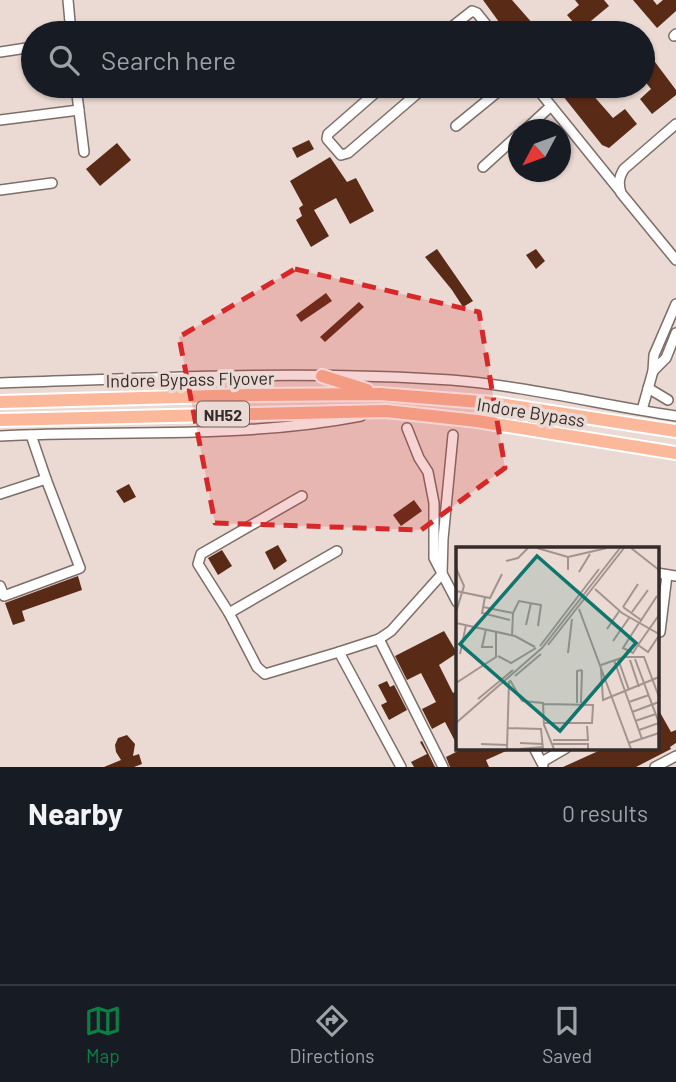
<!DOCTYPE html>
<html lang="en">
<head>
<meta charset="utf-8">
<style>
  body { margin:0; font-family:Barlow,sans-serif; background:#242831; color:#f1f3f6 }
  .compass { position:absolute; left:508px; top:119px; width:63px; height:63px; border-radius:50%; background:#171b24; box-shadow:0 2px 5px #0004; rotate:229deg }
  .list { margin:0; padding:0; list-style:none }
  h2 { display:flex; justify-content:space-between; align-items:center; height:91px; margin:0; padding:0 28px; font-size:30px }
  h2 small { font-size:23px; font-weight:400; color:#9ea1a6 }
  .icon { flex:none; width:38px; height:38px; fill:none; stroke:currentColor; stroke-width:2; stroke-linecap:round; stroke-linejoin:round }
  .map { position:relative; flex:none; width:676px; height:767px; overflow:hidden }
  .search { position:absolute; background:#171b24; box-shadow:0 2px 5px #0004; left:21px; right:21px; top:21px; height:77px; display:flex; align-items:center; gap:18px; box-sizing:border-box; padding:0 24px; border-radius:38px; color:#9ea1a6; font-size:26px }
  .sheet { height:217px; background:#171b24 }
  nav { display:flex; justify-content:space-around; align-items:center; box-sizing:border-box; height:98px; border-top:2px solid #363941; background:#171b24; font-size:19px; color:#9ea1a6 }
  nav a { display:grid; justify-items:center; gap:4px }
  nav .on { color:#0b8043 }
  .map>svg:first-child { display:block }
  .building { fill:#592b17 }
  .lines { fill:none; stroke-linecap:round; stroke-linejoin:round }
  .minor-casing { stroke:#7d6e68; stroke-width:12 }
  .highway-casing { stroke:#fff; stroke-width:16 }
  .minor { stroke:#fff; stroke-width:9 }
  .highway { stroke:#fcb89b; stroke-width:12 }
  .marked { fill:#d62828; fill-opacity:0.2; stroke:#d62828; stroke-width:5; stroke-dasharray:14 9; stroke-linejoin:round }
  .labels { text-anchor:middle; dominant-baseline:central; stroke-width:7; stroke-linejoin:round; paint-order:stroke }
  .shield { fill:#ebdad3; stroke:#6a605d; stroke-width:2 }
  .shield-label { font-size:16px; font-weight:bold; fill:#332c2a }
  .street-label { font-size:18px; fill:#332c2a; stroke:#ebdad3 }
  .inset-road { fill:none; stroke:#a1948f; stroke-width:2 }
  .view { fill:#0f766e; fill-opacity:0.15; stroke:#0f766e; stroke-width:3.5 }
  .inset-edge { fill:none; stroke:#332c2a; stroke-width:3.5 }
</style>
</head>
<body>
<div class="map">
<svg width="676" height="767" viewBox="0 0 676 767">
  <rect width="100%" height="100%" fill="#ebdad3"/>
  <!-- building -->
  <g class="building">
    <path d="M483,0H512L541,33H507Z"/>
    <path d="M575,0H604L609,6L580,30L567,15L579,5Z"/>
    <path d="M633,0H653L657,5L663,0H676V11L657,28Z"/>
    <path d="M643,46L676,90V95L652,114L640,99L651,89L643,79Z"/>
    <path d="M555,86H585L613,118L625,109L637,124L609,148L602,145Z"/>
    <path d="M309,140L314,149L297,158L292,148Z"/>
    <path d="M117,143L131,160L100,186L86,169Z"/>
    <path d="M330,157L347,182L356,178L374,211L350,224L336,198L314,210L329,236L311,247L296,220L302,216L299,208L303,205L290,181Z"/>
    <path d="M437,249L473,301L463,307L452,290L425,257Z"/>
    <path d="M536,249L545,261L536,269L526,255Z"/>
    <path d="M326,293L332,301L301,322L296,315Z"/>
    <path d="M359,302L364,307L325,342L320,337Z"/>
    <path d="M129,484L136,497L124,503L116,491Z"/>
    <path d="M414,500L422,511L401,526L393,515Z"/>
    <path d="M278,545L287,561L274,570L265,552Z"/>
    <path d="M222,550L232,566L218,575L208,558Z"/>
    <path d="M78,576L82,590L22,611L25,621L13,625L5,603Z"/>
    <path d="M444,631L457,653L439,665L453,693L457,691V745L445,722L432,729L422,709L436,702L421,673L407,680L395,656Z"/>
    <path d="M387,681L390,687L394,685L407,710L389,720L381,705L387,702L378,685Z"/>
    <path d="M657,707L671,732L676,730V743L670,747L671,749L636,767H563L605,748H657Z"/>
    <path d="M127,735L135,744L133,756L139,754L142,764L134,767H104L121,760L116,752L115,745L118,738Z"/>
    <path d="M422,741L435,767H414L411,762L427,754L420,742Z"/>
    <path d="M459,748H513L486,760L489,767H450L446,757L460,750Z"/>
  </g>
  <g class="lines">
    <!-- minor casing -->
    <g class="minor-casing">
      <g id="minor">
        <path d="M68,0L71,33"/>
        <path d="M444,33L472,11L477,13L493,33"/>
        <path d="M674,36L676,34"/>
        <path d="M0,52L33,47"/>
        <path d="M76,86L84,152"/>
        <path d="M383,86L328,134L327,139L341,155L348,153L426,86"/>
        <path d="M535,86L620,191"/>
        <path d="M0,120L79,110"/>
        <path d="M676,124L624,169C619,177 618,183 621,193L676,260"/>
        <path d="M456,126L505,86"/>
        <path d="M525,130L551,106"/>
        <path d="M483,167L518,135"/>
        <path d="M0,190L52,183"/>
        <path d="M653,371L666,358L676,333"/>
        <path d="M0,383C150,378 301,370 451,380C526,386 601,405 676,416"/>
        <path d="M648,388L668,400"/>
        <path d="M642,410L653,371L654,355L676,304"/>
        <path d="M407,428L419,458L428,472L434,503V558L457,602"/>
        <path d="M31,435L46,479"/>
        <path d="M0,436C120,430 242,439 361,416"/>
        <path d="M0,494L46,479L80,568L4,596L0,586"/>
        <path d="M302,496L201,554L198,564L229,613L257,667L265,674L339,652"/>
        <path d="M657,573L676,576"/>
        <path d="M229,613L337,551"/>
        <path d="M660,632L667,575"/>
        <path d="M379,639L443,767"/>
        <path d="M534,748L543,765"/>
        <path d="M542,762L566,748"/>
        <path d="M401,767L339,652L379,639L391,631L442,574L443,539L453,435"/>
        <path d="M655,767L676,756"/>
      </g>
    </g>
    <!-- highway casing -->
    <g class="highway-casing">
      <g id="highway">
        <path d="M322,376L367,390"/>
        <path d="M0,402L249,395L380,394L493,403L676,431"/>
        <path d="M0,420L386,411L477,421L676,453"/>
      </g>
    </g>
    <!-- minor -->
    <use href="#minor" class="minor"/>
    <!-- highway -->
    <use href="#highway" class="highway"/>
  </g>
  <!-- marked area -->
  <path class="marked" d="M295,269L479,312L505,468L421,530L215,523L179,337Z"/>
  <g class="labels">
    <!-- shield labels -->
    <rect class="shield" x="197" y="401.5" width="52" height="25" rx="5"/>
    <g class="shield-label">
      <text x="223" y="414">NH52</text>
    </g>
    <!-- street labels -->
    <g class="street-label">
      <text transform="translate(190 379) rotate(-1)">Indore Bypass Flyover</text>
      <text transform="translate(531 412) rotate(9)">Indore Bypass</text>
    </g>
  </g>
  <!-- overview -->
  <g transform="translate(456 547)">
    <rect width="203" height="203" fill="#ebdad3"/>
    <path class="inset-road" d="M81,1L112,10V23M175,1L203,23M112,10L151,1M50,14L62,11L72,1M0,21L8,39L0,65M123,25L134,7M139,42L166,66L203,87M0,44L34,51L46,27M29,50L26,66L54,73M27,60L57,66L56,89M167,60L182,37M167,60L185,73M123,62L175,202M176,65L192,43M57,66L63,54L85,58L82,79M184,75L201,49M0,76L59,89L79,100M183,76L167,101L177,106L182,98L192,105L202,90M70,78L75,56M30,82L26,100H37M151,82L164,63M157,94L173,71M92,98L168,1M182,98L203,68M84,99L143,22M112,106L116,72M4,107L10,78M42,109L55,116L80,101M162,112L173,143M179,112L203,176L183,183M158,113L186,192M174,113L183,140M145,118L168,110H188L203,150M145,122L147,153L203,130M59,129L85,107M54,133L66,154M0,136L40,110V85M22,152L57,123M66,154L87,156L88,178L98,202M173,155L193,148M121,156V124L126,123M125,156L126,123M87,157L137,158L136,176H88M176,165L203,155M179,174L200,167M0,176L86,101L164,1M52,181L85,182L87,202M97,193H132L131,179M64,196L87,197M173,196L203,186M25,197L51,198M97,197H132V202M51,202L53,134M64,202L87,200"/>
    <path class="view" d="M81,9L180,96L104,184L4,97Z"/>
    <rect width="203" height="203" class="inset-edge"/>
  </g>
</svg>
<svg class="compass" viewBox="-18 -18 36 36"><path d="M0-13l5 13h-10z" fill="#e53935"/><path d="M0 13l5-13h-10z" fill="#9ea1a6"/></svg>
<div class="search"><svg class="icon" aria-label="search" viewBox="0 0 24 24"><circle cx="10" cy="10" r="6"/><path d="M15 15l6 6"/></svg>Search here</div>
</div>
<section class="sheet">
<h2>Nearby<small>0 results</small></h2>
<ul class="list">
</ul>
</section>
<nav>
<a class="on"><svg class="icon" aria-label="map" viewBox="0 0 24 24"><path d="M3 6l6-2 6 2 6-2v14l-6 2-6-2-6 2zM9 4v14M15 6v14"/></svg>Map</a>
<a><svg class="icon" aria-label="directions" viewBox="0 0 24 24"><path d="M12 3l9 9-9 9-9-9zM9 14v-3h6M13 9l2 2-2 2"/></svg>Directions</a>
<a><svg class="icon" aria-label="saved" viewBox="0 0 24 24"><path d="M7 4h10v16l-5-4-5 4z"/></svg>Saved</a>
</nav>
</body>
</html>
